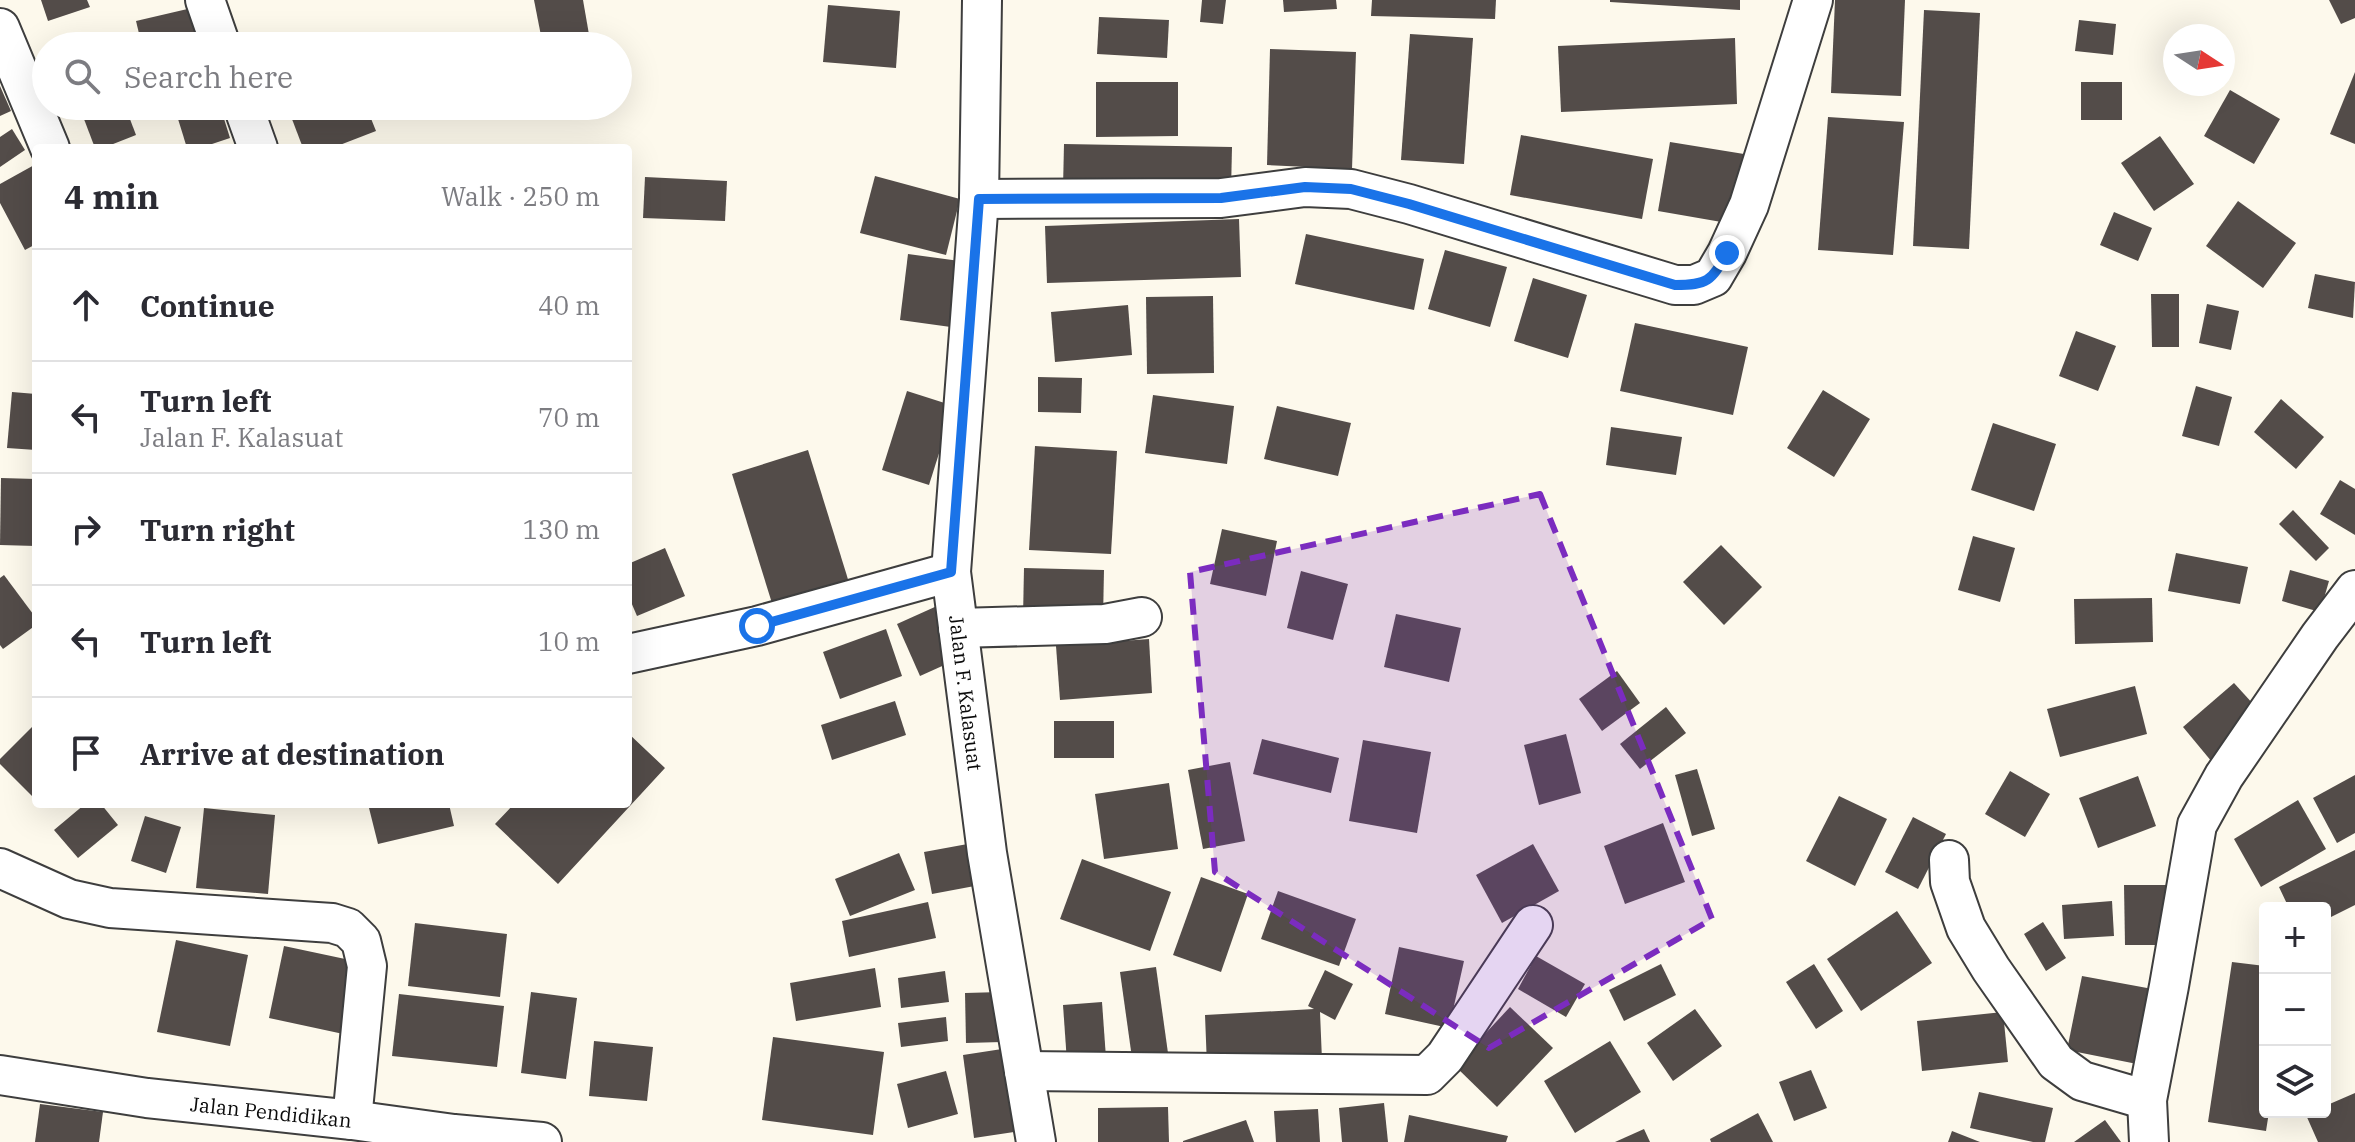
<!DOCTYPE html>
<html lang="en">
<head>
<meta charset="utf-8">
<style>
  body { margin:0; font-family:"IBM Plex Serif",serif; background:#f7f7f7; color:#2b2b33 }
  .controls { position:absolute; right:24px; bottom:24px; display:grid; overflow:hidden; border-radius:8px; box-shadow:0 8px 32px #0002 }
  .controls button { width:72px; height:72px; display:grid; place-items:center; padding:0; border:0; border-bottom:2px solid #e1e1e2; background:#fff; color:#2b2b33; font:40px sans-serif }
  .compass { position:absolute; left:2163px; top:24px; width:72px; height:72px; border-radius:50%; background:#fff; box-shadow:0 8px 32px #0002; rotate:102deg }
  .stop { position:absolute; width:24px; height:24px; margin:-18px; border:6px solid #1a73e8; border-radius:50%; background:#fff }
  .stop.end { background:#1a73e8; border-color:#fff; box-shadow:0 2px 8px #0008 }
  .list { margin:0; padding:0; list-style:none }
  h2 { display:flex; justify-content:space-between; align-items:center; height:104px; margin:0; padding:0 32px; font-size:34px }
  h2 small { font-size:26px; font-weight:400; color:#7c7c81 }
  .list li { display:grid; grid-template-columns:52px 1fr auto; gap:24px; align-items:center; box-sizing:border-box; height:112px; padding:0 32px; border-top:2px solid #e1e1e2 }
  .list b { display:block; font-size:30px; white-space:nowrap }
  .list p { margin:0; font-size:26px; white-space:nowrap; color:#7c7c81 }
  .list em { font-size:26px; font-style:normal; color:#7c7c81 }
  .icon { flex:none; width:44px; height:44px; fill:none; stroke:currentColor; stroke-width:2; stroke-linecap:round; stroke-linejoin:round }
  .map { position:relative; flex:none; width:2355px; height:1142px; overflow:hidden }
  .search { position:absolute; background:#fff; box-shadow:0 8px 32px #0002; left:32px; top:32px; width:600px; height:88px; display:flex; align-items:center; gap:20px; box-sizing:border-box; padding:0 28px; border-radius:44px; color:#7c7c81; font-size:30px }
  .panel { position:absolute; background:#fff; box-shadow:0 8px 32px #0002; left:32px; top:144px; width:600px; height:664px; border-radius:8px }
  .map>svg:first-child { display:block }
  .building { fill:#534c49 }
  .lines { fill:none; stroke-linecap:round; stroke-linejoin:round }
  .minor-casing { stroke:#3e3e3e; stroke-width:42 }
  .minor { stroke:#fff; stroke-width:38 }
  .route { stroke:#1a73e8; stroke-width:10 }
  .marked { fill:#7b2cbf; fill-opacity:0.2; stroke:#7b2cbf; stroke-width:6; stroke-dasharray:16 10; stroke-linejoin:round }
  .labels { text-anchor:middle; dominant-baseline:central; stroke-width:8; stroke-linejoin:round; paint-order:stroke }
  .street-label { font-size:20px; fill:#0b0b0b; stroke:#fff }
</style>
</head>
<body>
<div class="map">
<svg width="2355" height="1142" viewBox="0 0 2355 1142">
  <rect width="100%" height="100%" fill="#fdf9ec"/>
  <!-- building -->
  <g class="building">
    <path d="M41,0H87L90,7L48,21Z"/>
    <path d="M534,0H583L591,46H543Z"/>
    <path d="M1202,0H1226L1223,24L1200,22Z"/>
    <path d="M1283,0H1336L1337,9L1284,12Z"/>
    <path d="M1372,0H1496L1495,19L1371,16Z"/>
    <path d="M1610,0H1740V10L1610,2Z"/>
    <path d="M1835,0H1905L1901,96L1831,93Z"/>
    <path d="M2329,0H2355V18L2341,24Z"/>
    <path d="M828,5L900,11L896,68L823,62Z"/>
    <path d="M196,7L205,46H142L136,21Z"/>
    <path d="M1924,10L1980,13L1969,249L1913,246Z"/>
    <path d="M1099,17L1169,20L1167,58L1097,54Z"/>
    <path d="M2079,20L2116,24L2113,55L2075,51Z"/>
    <path d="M1410,34L1473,38L1464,164L1401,160Z"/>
    <path d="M1735,38L1737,104L1561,112L1558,46Z"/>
    <path d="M1270,49L1356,52L1352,169L1267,165Z"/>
    <path d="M2355,72V144L2330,134Z"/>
    <path d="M1096,82H1178V136L1096,137Z"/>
    <rect x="2081" y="82" width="41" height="38"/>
    <path d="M0,86L11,111L0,116Z"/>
    <path d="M2230,90L2280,119L2254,164L2204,136Z"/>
    <path d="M79,106H125L136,135L103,148H95Z"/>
    <path d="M174,106H220L230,138L200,148H187Z"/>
    <path d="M287,106H366L376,131L332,148H303Z"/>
    <path d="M1828,117L1904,122L1893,255L1818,250Z"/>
    <path d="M12,129L25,150L0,167V137Z"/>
    <path d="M1521,135L1653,159L1642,219L1510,195Z"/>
    <path d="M2160,136L2194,184L2154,211L2121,163Z"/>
    <path d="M1670,142L1744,154L1733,224L1658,211Z"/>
    <path d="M1064,144L1232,147L1231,191L1063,188Z"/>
    <path d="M36,164V244L25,250L0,203V184Z"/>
    <path d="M875,176L960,199L946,255L860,233Z"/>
    <path d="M645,177L727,181L725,221L643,218Z"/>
    <path d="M2238,201L2296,243L2263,288L2206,246Z"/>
    <path d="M2114,212L2152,228L2138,261L2100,245Z"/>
    <path d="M1239,219L1241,277L1047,283L1045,226Z"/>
    <path d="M1306,234L1424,259L1414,310L1295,284Z"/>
    <path d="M1445,250L1507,267L1490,327L1428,309Z"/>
    <path d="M908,254L967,262L958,328L900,320Z"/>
    <path d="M2315,274L2355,282L2353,318L2308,308Z"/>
    <path d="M1533,278L1587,295L1568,358L1514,341Z"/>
    <path d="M2151,294H2179V347H2152Z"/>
    <path d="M1213,296L1214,373L1147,374L1146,297Z"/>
    <path d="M2207,304L2239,311L2231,350L2199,343Z"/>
    <path d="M1128,305L1132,355L1055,362L1051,312Z"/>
    <path d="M1635,323L1748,347L1733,415L1620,391Z"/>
    <path d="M2076,331L2116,346L2098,391L2059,376Z"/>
    <path d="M1038,377L1082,378L1081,413L1038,412Z"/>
    <path d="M2196,386L2232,397L2219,446L2182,436Z"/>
    <path d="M1823,390L1870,419L1834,477L1787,448Z"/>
    <path d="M907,391L954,406L929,485L882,470Z"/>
    <path d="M12,392L36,394V450L7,448Z"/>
    <path d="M1153,395L1234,406L1227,464L1145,453Z"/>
    <path d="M2281,399L2324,437L2296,469L2254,432Z"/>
    <path d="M1277,406L1351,423L1338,476L1264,459Z"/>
    <path d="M1993,423L2056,444L2034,511L1971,490Z"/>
    <path d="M1611,427L1682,437L1676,475L1606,465Z"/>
    <path d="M1035,446L1117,451L1111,554L1029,550Z"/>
    <path d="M808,450L851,589L775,613L732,474Z"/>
    <path d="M1,478L36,479V546L0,545Z"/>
    <path d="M2340,480L2355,489V535L2320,514Z"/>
    <path d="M2293,510L2329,548L2316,561L2279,524Z"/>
    <path d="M1222,529L1277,541L1266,596L1210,584Z"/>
    <path d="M1973,536L2015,548L2000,602L1958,590Z"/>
    <path d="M1721,545L1762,587L1724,625L1683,582Z"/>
    <path d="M665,548L685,596L637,616L628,595V564Z"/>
    <path d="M2176,553L2248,567L2240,604L2168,591Z"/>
    <path d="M1024,568L1104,570L1103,619L1023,617Z"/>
    <path d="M2290,570L2329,581L2320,612L2282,601Z"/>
    <path d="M1301,571L1348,584L1333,640L1287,628Z"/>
    <path d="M4,575L36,618V625L3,649L0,645V578Z"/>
    <path d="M2152,598L2153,642L2075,644L2074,599Z"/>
    <path d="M937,606L960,658L920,676L897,624Z"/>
    <path d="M1396,614L1461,628L1449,682L1384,667Z"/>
    <path d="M886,629L902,676L840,699L823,652Z"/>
    <path d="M1149,639L1152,693L1060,700L1056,646Z"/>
    <path d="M1617,671L1640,703L1602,731L1579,699Z"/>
    <path d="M2234,683L2264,716L2212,762L2183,727Z"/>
    <path d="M2135,686L2147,734L2060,757L2047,709Z"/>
    <path d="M895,701L906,735L832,760L821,725Z"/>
    <path d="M1666,707L1686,733L1640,769L1620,744Z"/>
    <rect x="1054" y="721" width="60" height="37"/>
    <path d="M36,723V800L0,764V759Z"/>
    <path d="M628,733L665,768L558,884L495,824L514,804H628Z"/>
    <path d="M1566,734L1581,793L1539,805L1524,745Z"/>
    <path d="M1262,739L1339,758L1331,793L1253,774Z"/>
    <path d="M1363,740L1431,752L1417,833L1349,821Z"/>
    <path d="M1230,762L1245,841L1203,849L1188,770Z"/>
    <path d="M1697,769L1715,829L1692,836L1675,775Z"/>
    <path d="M2010,771L2050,794L2025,837L1985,814Z"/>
    <path d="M2355,775V833L2337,843L2313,798Z"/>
    <path d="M2138,776L2156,826L2098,848L2079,798Z"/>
    <path d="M1169,783L1178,849L1104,859L1095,794Z"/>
    <path d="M1839,796L1887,819L1855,886L1806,861Z"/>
    <path d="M2298,800L2326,849L2261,887L2234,839Z"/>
    <path d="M85,804H101L118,825L78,858L54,830Z"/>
    <path d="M368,804H449L454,826L378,844Z"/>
    <path d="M204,808L275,815L268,894L196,888Z"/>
    <path d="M145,816L181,827L166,873L131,861Z"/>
    <path d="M1913,817L1946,834L1918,889L1885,872Z"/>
    <path d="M1663,823L1685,882L1625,904L1604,846Z"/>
    <path d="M973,843L980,885L932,894L924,852Z"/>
    <path d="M1533,844L1559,891L1502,923L1476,875Z"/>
    <path d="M2355,850V905L2325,920V908H2289L2279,887Z"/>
    <path d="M899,853L915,890L850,916L835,879Z"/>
    <path d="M1082,859L1171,892L1150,951L1060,919Z"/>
    <path d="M1201,877L1248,894L1221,972L1173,955Z"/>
    <path d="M2124,885H2172L2174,945H2125Z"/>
    <path d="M1278,891L1356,919L1339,966L1261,939Z"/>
    <path d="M2112,901L2114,936L2064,939L2062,905Z"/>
    <path d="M928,902L936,938L849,957L842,921Z"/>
    <path d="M1897,911L1932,963L1861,1011L1827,959Z"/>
    <path d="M2043,922L2066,958L2046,971L2024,934Z"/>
    <path d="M415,923L507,934L500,997L408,986Z"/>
    <path d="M176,940L248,955L230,1046L157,1032Z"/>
    <path d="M284,946L364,963L348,1035L269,1018Z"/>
    <path d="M1399,947L1464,961L1449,1028L1385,1014Z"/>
    <path d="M1536,956L1585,984L1566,1017L1518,989Z"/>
    <path d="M2232,962L2265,966V1112H2269L2266,1131L2208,1122Z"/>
    <path d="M1661,964L1676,995L1624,1021L1609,990Z"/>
    <path d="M1814,964L1843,1011L1816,1029L1786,982Z"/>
    <path d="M1156,967L1168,1053L1132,1058L1120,972Z"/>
    <path d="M875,968L881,1007L796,1021L790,983Z"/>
    <path d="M1325,970L1353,984L1335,1020L1320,1012L1322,1060L1207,1066L1205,1015L1314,1009L1308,1006Z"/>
    <path d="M945,971L949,1002L901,1008L898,978Z"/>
    <path d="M2082,976L2158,990L2142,1065L2067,1050Z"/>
    <path d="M531,992L577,998L566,1079L521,1073Z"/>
    <path d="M1001,992L1002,1042L966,1043L965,993Z"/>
    <path d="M399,994L504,1006L497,1067L392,1056Z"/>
    <path d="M1102,1002L1106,1058L1067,1062L1063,1005Z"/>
    <path d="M1510,1007L1553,1048L1497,1107L1455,1066Z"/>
    <path d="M1695,1009L1722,1046L1673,1081L1647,1043Z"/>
    <path d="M2003,1012L2008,1062L1922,1071L1917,1021Z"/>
    <path d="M946,1017L948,1041L901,1047L898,1023Z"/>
    <path d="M773,1037L884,1052L873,1135L762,1120Z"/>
    <path d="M594,1041L653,1047L647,1101L589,1096Z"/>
    <path d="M1610,1041L1641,1092L1575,1133L1544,1081Z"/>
    <path d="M1002,1049L1014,1132L974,1138L963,1055Z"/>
    <path d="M1811,1070L1827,1108L1794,1121L1779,1082Z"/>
    <path d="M946,1071L958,1114L908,1128L897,1084Z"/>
    <path d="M1979,1092L2053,1108L2045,1142H2033L1970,1128Z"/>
    <path d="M2355,1093V1142H2318L2306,1115L2312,1112H2325V1106Z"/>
    <path d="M1384,1103L1388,1142H1342L1339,1108Z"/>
    <path d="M40,1104L103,1112L99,1142H35Z"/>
    <path d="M1168,1107L1169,1142H1098V1108Z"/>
    <path d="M1318,1109L1320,1142H1276L1274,1111Z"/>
    <path d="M1758,1113L1773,1142H1711L1710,1139Z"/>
    <path d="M1409,1115L1508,1136L1506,1142H1404Z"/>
    <path d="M1246,1120L1254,1142H1183V1141Z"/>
    <path d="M2105,1120L2121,1142H2074Z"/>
    <path d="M1644,1129L1650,1142H1615Z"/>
    <path d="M1952,1131L1980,1142H1948Z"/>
  </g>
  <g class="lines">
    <!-- minor casing -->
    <g class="minor-casing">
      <g id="minor">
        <path d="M205,0L221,46"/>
        <path d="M982,0L979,199L951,572L987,853L1036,1142"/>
        <path d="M0,28L50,148"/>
        <path d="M243,106L258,148"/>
        <path d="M979,199L1221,198L1305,187L1351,189L1409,204L1675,285H1694L1713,277L1727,253L1749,205L1813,0"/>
        <path d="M958,628L1105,624L1142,617"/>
        <path d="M628,654L757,626L951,572"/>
        <path d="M1949,860L1950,882L1966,928L1991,969L2056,1062L2082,1081L2147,1100"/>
        <path d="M0,868L69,899L110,908L332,923L348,928L361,941L367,966L352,1120"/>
        <path d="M1024,1071L1427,1075L1445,1057L1533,925"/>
        <path d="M0,1075L147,1098L352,1120L454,1134L542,1142"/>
        <path d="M2149,1142L2147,1100L2169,986L2197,825L2224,776L2320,636L2355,590"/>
      </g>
    </g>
    <!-- minor -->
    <use href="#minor" class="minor"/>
  </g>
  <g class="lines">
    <!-- route -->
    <path class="route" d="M757,626L951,572L979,199L1221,198L1305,187L1351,189L1409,204L1675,285C1708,285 1711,281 1727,253"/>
  </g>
  <!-- marked area -->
  <path class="marked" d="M1540,494L1712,919L1489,1048L1215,872L1190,572Z"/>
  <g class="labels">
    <!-- street labels -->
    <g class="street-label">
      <text transform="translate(966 693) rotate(83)">Jalan F. Kalasuat</text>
      <text transform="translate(271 1112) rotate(6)">Jalan Pendidikan</text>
    </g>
  </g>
</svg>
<div class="controls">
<button>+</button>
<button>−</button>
<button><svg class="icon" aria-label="layers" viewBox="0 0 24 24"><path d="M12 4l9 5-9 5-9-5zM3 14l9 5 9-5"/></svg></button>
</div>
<svg class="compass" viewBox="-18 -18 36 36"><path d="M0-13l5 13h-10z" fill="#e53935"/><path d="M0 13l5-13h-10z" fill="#7c7c81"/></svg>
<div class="stop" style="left:757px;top:626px"></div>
<div class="stop end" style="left:1727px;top:253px"></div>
<div class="search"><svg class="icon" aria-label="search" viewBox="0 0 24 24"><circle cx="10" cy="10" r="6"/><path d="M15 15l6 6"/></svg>Search here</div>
<section class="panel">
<h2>4 min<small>Walk · 250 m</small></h2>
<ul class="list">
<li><svg class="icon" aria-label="ahead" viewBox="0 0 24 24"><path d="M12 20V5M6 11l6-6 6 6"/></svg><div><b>Continue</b></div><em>40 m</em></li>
<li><svg class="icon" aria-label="left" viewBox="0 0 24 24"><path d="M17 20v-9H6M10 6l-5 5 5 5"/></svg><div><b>Turn left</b><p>Jalan F. Kalasuat</p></div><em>70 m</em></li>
<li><svg class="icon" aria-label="right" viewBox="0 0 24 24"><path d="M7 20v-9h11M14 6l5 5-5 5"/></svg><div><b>Turn right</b></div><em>130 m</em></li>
<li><svg class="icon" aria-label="left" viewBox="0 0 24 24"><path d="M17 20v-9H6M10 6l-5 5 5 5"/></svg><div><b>Turn left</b></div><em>10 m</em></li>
<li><svg class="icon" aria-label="arrive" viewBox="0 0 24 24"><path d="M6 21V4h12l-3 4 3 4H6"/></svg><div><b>Arrive at destination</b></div></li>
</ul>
</section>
</div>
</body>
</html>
